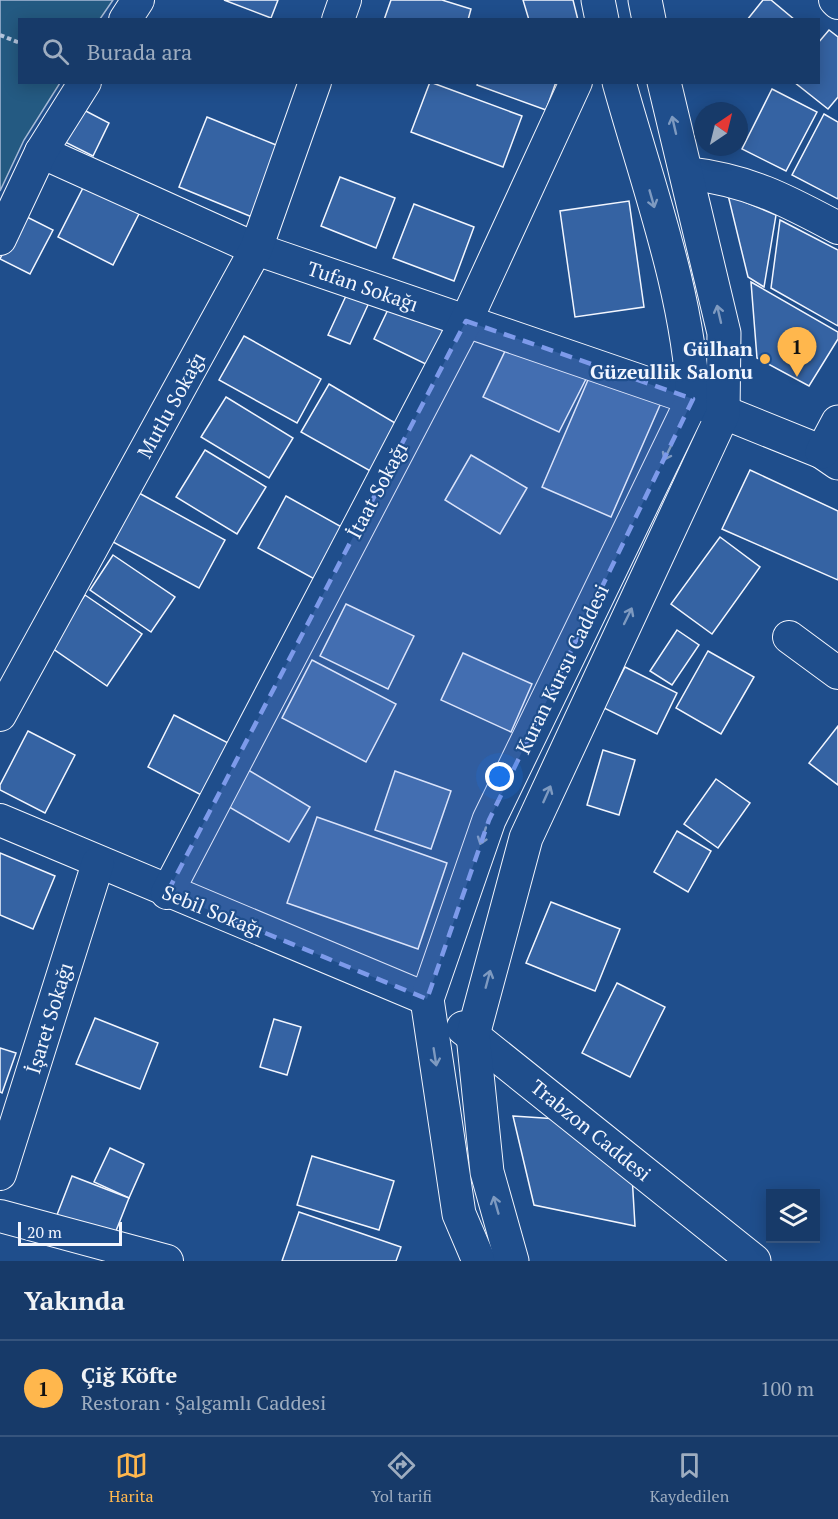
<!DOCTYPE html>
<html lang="tr">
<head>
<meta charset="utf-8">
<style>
  body { margin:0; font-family:"PT Serif",serif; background:#244571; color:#f1f3f6 }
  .controls { position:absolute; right:18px; bottom:18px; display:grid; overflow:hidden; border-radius:0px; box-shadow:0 3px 15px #0003 }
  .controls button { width:54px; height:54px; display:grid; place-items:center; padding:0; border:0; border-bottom:2px solid #36547d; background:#173a69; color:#f1f3f6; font:30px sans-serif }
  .compass { position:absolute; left:694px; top:102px; width:54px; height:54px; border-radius:50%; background:#173a69; box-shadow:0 3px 15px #0003; rotate:35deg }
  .scale { position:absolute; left:18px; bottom:15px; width:104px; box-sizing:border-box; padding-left:6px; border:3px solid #f2f6ff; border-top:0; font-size:16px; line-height:21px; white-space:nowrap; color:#f2f6ff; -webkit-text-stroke:4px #1f4e8c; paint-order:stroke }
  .you { position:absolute; left:500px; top:777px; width:21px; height:21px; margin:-15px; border:4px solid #fff; border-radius:50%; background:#1a73e8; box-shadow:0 0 0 9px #1a73e833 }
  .badge { display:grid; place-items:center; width:39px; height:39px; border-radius:50%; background:#ffb74d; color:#111; font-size:20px; font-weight:700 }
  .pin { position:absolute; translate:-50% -50px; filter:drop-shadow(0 2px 3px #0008) }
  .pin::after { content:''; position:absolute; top:32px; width:21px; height:18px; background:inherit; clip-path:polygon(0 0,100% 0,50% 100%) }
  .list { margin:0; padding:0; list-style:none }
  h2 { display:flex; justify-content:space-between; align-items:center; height:78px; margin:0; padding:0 24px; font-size:26px }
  h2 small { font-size:20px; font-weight:400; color:#9eadc0 }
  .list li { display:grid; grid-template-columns:39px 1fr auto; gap:18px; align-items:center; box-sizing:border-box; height:96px; padding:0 24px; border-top:2px solid #36547d }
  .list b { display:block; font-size:22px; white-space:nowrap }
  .list p { margin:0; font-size:20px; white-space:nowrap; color:#9eadc0 }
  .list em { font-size:20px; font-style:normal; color:#9eadc0 }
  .icon { flex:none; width:33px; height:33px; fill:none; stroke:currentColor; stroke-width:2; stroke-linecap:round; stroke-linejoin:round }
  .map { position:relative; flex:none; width:838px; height:1261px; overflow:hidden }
  .search { position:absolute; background:#173a69; box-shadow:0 3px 15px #0003; left:18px; right:18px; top:18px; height:66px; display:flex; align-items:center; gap:15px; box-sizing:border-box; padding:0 21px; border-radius:0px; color:#9eadc0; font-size:22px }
  .sheet { height:174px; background:#173a69 }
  nav { display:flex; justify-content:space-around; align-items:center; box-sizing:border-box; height:84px; border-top:2px solid #36547d; background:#173a69; font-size:16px; color:#9eadc0 }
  nav a { display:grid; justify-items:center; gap:3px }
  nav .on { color:#ffb74d }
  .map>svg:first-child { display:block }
  .green { fill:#245a82; stroke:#a8bbd7; stroke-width:1.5 }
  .building { fill:#3563a3; stroke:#f2f6ff; stroke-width:1.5 }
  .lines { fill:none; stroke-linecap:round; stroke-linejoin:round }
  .street-casing { stroke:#f2f6ff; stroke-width:34 }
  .secondary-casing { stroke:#f2f6ff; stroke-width:35 }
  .path { stroke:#b3c4dc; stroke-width:4; stroke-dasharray:4.5 3; stroke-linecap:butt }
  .street { stroke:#1f4e8c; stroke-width:32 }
  .secondary { stroke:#1f4e8c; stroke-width:33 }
  .oneway { stroke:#7e9ac0 }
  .marked { fill:#7d9aea; fill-opacity:0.2; stroke:#7d9aea; stroke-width:4.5; stroke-dasharray:12 8; stroke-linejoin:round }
  .poi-dot { fill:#ffb74d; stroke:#1f4e8c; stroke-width:2 }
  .labels { text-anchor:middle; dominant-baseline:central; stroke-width:4.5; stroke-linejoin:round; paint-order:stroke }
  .street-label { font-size:20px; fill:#f2f6ff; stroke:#1f4e8c }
  .poi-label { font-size:20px; font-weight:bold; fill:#f2f6ff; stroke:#1f4e8c; text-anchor:end }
</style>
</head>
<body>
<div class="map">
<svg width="838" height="1261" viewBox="0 0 838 1261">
  <rect width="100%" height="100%" fill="#1f4e8c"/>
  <!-- green -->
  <path class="green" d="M0,0H113L100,19L20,20V82L60,83L24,140L0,191Z"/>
  <!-- building -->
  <g class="building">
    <path d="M224,0H278L271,18Z"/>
    <path d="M391,0H442L471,9L468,20H384Z"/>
    <path d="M523,0H573L578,20H529Z"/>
    <path d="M763,0H771L795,20H747Z"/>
    <path d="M829,30L838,37V97L828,109L794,82H818V43Z"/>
    <path d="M430,82L522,116L503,167L411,132Z"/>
    <path d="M478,82H556L546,110L477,85Z"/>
    <path d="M772,89L817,112L786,171L742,149Z"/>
    <path d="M80,108L109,123L93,156L63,141Z"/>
    <path d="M824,114L838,122V199L792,175Z"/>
    <path d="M207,117L281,147L252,217L179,187Z"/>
    <path d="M340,177L395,198L376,248L321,226Z"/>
    <path d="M88,178L143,206L113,265L58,237Z"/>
    <path d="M728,195L776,215L764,287L748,277Z"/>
    <path d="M629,201L644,307L575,317L560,211Z"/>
    <path d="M414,204L474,227L454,281L393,258Z"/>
    <path d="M21,214L53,230L30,274L0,259Z"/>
    <path d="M780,220L838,250V326L771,288Z"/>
    <path d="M751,282L838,332V339L809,386L757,358Z"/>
    <path d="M351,285L373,294L350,344L328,335Z"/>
    <path d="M393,299L455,330L436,369L374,339Z"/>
    <path d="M244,336L321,379L297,423L219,380Z"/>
    <path d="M508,345L587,377L559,432L483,397Z"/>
    <path d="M594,366L664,396L611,517L542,487Z"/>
    <path d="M329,384L407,430L381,477L301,432Z"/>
    <path d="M226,397L293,438L269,478L201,437Z"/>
    <path d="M205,450L266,487L237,534L176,497Z"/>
    <path d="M471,455L527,488L500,534L445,500Z"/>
    <path d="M750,470L838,511V580L722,529Z"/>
    <path d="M139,493L225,540L199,588L113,542Z"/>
    <path d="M286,496L347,530L318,581L258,548Z"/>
    <path d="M720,537L760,567L712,634L671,604Z"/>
    <path d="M113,555L175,597L151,632L90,590Z"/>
    <path d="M85,595L142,634L107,686L49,646Z"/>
    <path d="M346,604L414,636L388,689L320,656Z"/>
    <path d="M677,630L699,645L672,685L650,671Z"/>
    <path d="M708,651L754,677L721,734L676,708Z"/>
    <path d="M463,653L532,684L511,732L441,700Z"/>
    <path d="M312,660L396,704L366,762L282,718Z"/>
    <path d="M625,667L677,693L657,734L604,708Z"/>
    <path d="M174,715L232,745L205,797L148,767Z"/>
    <path d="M838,726V785L809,763Z"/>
    <path d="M28,731L75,755L45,813L0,790V785Z"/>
    <path d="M603,750L635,760L619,815L587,805Z"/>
    <path d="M245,768L310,807L289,842L224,804Z"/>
    <path d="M395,771L451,791L431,849L375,830Z"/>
    <path d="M716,779L750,803L718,848L684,824Z"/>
    <path d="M317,817L447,863L418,949L287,903Z"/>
    <path d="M677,831L711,851L688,892L654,872Z"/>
    <path d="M0,853L55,876L33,929L0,915Z"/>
    <path d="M551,902L620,929L595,991L526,963Z"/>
    <path d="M617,983L665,1007L630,1077L582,1053Z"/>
    <path d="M95,1018L158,1043L140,1089L76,1064Z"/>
    <path d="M274,1019L301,1027L287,1075L260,1067Z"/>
    <path d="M0,1048L16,1053L2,1093L0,1092Z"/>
    <path d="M513,1116L558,1119L632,1175L635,1226L534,1205Z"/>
    <path d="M110,1148L144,1164L129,1198L94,1182Z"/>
    <path d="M312,1156L394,1181L379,1230L297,1205Z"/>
    <path d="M72,1176L129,1198L112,1241L55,1220Z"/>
    <path d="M299,1212L401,1247L396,1261H282Z"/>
  </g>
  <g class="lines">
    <!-- street casing -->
    <g class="street-casing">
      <g id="street">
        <path d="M835,0L838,3"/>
        <path d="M125,20L138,0"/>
        <path d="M338,20L345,0"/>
        <path d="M41,152L256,249L693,399"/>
        <path d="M686,173C748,180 784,199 838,228"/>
        <path d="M0,239L41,152L85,82"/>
        <path d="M789,637L838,673"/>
        <path d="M0,715L256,249L315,82"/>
        <path d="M0,820L427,999"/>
        <path d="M167,893L466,321L576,82"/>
        <path d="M0,1174L98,863"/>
        <path d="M0,1216L167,1261"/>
      </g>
    </g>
    <!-- secondary casing -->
    <g class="secondary-casing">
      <g id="secondary">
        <path d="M598,0L602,20"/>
        <path d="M645,0L649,20"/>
        <path d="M703,404L822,452L838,463"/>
        <path d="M822,452L838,422"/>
        <path d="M463,1028L754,1261"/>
        <path d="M479,1261L459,1214L427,999L489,820L693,399C689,296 647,183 619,82"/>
        <path d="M512,1261L487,1172L473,1035L526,838L723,414L724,333L664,82"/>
      </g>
    </g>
    <!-- path -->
    <path class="path" d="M0,35L20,43"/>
    <!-- street -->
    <use href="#street" class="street"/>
    <!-- secondary -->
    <use href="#secondary" class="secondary"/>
  </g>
  <!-- one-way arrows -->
  <defs><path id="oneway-shaft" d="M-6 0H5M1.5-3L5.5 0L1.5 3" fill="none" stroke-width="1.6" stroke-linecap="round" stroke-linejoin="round" transform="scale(1.5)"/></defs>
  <g class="oneway">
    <use href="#oneway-shaft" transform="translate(674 125) rotate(-103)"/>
    <use href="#oneway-shaft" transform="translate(652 199) rotate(74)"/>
    <use href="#oneway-shaft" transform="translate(719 314) rotate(-103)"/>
    <use href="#oneway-shaft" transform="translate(668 452) rotate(116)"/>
    <use href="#oneway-shaft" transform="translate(628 616) rotate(-64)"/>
    <use href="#oneway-shaft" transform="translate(547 794) rotate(-66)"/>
    <use href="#oneway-shaft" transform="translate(483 836) rotate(109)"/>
    <use href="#oneway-shaft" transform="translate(488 979) rotate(-75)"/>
    <use href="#oneway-shaft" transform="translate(435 1057) rotate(81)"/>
    <use href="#oneway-shaft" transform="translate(496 1205) rotate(-106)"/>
  </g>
  <!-- marked area -->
  <path class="marked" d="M466,321L693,399L489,820L427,999L167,893Z"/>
  <!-- markers -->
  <circle class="poi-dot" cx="765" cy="359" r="6"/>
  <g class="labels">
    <!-- street labels -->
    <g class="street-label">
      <text transform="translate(363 286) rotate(19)">Tufan Sokağı</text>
      <text transform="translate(171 405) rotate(-61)">Mutlu Sokağı</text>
      <text transform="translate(377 490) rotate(-62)">İtaat Sokağı</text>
      <text transform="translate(562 669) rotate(-64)">Kuran Kursu Caddesi</text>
      <text transform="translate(213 911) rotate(22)">Sebil Sokağı</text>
      <text transform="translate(49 1018) rotate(-73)">İşaret Sokağı</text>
      <text transform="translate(591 1130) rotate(39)">Trabzon Caddesi</text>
    </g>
    <!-- poi labels -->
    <g class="poi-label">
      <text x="753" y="348">Gülhan<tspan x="753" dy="23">Güzeullik Salonu</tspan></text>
    </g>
  </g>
</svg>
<div class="controls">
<button><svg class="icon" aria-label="layers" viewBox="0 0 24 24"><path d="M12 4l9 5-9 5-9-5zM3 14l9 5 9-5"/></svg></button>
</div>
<svg class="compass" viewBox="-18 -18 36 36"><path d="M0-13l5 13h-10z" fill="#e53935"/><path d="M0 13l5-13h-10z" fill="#9eadc0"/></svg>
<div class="scale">20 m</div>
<div class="you"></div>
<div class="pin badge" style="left:797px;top:377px">1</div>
<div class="search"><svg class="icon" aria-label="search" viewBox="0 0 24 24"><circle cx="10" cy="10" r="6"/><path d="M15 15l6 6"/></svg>Burada ara</div>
</div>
<section class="sheet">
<h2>Yakında<small></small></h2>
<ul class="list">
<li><span class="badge">1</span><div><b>Çiğ Köfte</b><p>Restoran · Şalgamlı Caddesi</p></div><em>100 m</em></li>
</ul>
</section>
<nav>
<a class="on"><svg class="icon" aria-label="map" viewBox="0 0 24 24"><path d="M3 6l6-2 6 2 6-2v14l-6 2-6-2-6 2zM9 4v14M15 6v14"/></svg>Harita</a>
<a><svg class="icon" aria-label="directions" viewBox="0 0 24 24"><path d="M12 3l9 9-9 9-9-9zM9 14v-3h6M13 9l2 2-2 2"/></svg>Yol tarifi</a>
<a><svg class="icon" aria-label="saved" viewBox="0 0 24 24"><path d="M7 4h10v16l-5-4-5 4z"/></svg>Kaydedilen</a>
</nav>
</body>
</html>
